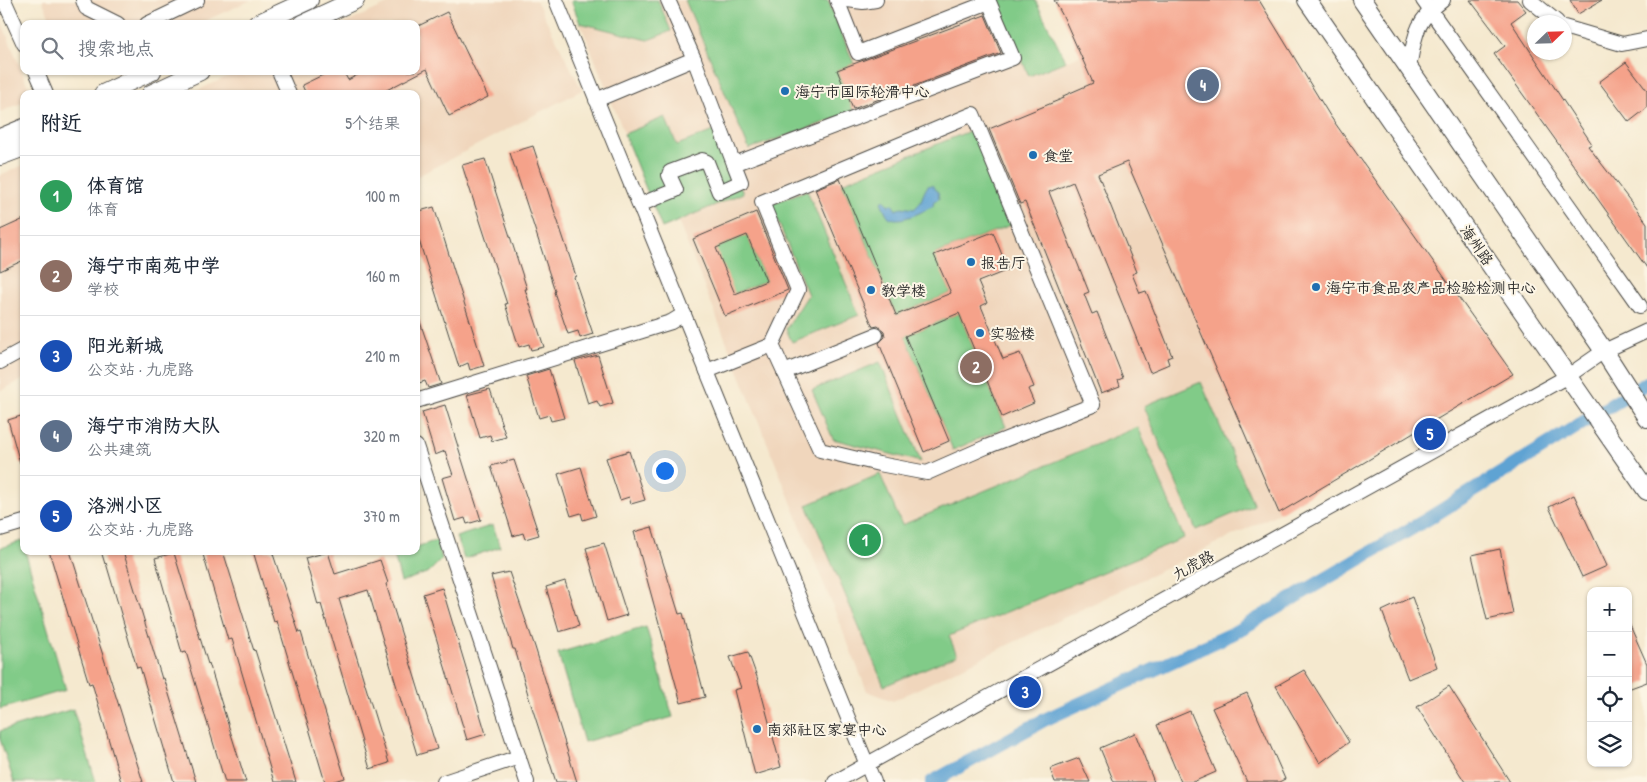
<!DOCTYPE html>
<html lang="zh">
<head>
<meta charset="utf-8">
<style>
  body { margin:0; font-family:"Patrick Hand","LXGW WenKai TC",sans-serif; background:#f6f6f7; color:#1f2937 }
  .controls { position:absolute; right:15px; bottom:15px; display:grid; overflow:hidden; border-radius:10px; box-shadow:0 1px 4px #0004 }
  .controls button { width:45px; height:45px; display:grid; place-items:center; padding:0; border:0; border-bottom:1px solid #e0e1e3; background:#fff; color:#1f2937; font:25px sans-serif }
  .compass { position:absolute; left:1527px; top:15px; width:45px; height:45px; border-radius:50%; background:#fff; box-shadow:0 1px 4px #0004; rotate:67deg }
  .you { position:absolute; left:664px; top:470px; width:18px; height:18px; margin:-12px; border:4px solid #fff; border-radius:50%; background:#1a73e8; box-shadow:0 0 0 8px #1a73e833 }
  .badge { display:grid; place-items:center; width:32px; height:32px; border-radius:50%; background:#1f6fb2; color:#fff; font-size:16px; font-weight:700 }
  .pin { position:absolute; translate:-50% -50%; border:2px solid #fff; box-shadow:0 1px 5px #0006 }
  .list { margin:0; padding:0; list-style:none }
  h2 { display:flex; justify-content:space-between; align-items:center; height:65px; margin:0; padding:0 20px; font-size:21px }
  h2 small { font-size:16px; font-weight:400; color:#747a83 }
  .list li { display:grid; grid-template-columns:32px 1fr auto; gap:15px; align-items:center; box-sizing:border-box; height:80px; padding:0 20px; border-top:1px solid #e0e1e3 }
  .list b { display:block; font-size:19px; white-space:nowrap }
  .list p { margin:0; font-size:16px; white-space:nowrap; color:#747a83 }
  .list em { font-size:16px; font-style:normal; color:#747a83 }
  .icon { flex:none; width:28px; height:28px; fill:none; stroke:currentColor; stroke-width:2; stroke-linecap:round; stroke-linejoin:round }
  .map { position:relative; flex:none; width:1647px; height:782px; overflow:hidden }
  .search { position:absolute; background:#fff; box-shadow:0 1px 4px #0004; left:20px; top:20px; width:400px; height:55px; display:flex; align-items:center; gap:12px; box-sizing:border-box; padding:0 18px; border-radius:10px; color:#747a83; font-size:19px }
  .panel { position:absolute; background:#fff; box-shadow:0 1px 4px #0004; left:20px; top:90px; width:400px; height:465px; border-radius:10px }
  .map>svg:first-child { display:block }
  .built { fill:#f0d6bc }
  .green { fill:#81cb88; stroke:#567b5a }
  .water { fill:#5ea3d3; stroke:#44677f }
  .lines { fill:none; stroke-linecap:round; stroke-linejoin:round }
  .canal { stroke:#5ea3d3; stroke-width:14 }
  .building { fill:#f5a28a; fill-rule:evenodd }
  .minor-casing { stroke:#494844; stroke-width:16 }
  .major-casing { stroke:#494844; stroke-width:20 }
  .minor { stroke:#fff; stroke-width:14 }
  .major { stroke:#fff; stroke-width:18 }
  .poi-dot { fill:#1f6fb2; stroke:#fcf5e5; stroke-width:2 }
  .labels { text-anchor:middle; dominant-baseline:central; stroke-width:4; stroke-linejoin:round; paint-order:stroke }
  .poi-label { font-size:15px; fill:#2b2b2b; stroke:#fcf5e5; text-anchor:start }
  .street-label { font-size:15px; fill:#2b2b2b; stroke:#fcf5e5 }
</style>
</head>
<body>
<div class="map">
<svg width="1647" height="782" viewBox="0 0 1647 782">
  <rect width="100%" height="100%" fill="#fcf5e5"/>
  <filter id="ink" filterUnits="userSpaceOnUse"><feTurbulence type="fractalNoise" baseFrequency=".02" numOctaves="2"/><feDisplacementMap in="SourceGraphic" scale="10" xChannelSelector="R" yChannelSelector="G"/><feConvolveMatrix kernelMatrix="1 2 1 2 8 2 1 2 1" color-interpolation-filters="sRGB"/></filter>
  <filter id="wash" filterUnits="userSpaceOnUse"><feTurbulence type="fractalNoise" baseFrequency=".0096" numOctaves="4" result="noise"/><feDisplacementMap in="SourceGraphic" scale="20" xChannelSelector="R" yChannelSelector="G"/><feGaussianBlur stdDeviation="1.12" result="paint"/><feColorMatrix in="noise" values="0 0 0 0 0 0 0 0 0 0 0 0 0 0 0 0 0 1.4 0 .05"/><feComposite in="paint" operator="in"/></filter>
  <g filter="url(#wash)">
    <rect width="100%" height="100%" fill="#f5e9cf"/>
    <!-- built -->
    <g class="built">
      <path d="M42,0H251L198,24H53Z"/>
      <path d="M396,0H536L582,90L416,177V94H190L239,71H416V24H344Z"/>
      <path d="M571,0H1035L1066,61L1081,55L1279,513L893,701L867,691L678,221L662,228Z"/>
      <path d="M0,18L31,94H24V102L0,112Z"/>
      <path d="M24,165V379L0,391V175Z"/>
    </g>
    <!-- green -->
    <g class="green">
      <path d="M571,0H658L671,31L648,40L580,23Z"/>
      <path d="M685,0H828L854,64L837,70L854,112L749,149Z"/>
      <path d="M995,0H1035L1066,61L1029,76Z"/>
      <path d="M665,117L677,145L716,130L743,193L662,228L624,134Z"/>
      <path d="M972,130L1011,225L935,254L951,293L896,315L842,183Z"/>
      <path d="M807,190L859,315L792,342L786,329L808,295L771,204Z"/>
      <path d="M747,235L766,281L734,294L715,248Z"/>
      <path d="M959,313L1006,427L953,450L905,336Z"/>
      <path d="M880,362L921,462L833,439L812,390Z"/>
      <path d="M1201,382L1254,505L1196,530L1144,406Z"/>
      <path d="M1138,427L1184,538L949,636L957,655L884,686L807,505L880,474L902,525Z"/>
      <path d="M493,525L500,547L464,559L456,537Z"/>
      <path d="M437,540L442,559L429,572L401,582L394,555L404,551H416V547Z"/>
      <path d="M22,541L24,551H25L66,690L0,709V548Z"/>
      <path d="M646,627L673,717L584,742L558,653Z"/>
      <path d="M73,709L96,782H14L0,739V731Z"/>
    </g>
    <!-- water -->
    <path class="water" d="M932,185L938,192L939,199L934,201L933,206C924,211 900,224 889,217C886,214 883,206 881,202L885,200L888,205L892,204L896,210L902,207L914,209C923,203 922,193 928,186Z"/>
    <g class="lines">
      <!-- canal -->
      <path class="canal" d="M932,782L1044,720L1232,634L1426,520L1647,383"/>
    </g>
    <g id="blocks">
      <!-- building -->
      <g class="building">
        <path d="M1054,0H1259L1330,116L1513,374L1279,513L1127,162L1098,174L1137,272L1132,274L1140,293L1146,291L1172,356L1167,358L1169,364L1150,372L1073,182L1049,192L1089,292L1084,294L1092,314L1097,312L1123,378L1118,380L1120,386L1101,393L1025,202L1020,204L989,129L1064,98L1063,96L1093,83L1064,18Z"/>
        <path d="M1470,0H1517L1526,11L1511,22L1592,144L1588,146L1647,223V268L1494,54L1505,46Z"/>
        <path d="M1570,0H1602L1578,14Z"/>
        <path d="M447,12L488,97L449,116L427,69L379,94H306L302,85L331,71H343L348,80L365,71H416V27Z"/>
        <path d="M985,15L1001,53L853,109L837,70Z"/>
        <path d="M1626,62L1647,90V108L1629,122L1599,82Z"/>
        <path d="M533,146L576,276L574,277L593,334L580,338L578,331L568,334L554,292L555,291L510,153Z"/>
        <path d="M485,159L527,289H525L544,347L531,350L529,344L519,347L505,304H507L462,165Z"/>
        <path d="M840,179L896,315L951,293L934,255L993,232L1008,270L978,282L987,303L981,306L1003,359L1020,353L1034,387L1028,389L1034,403L1002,417L959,313L905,336L949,441L924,452L879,343L885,337L884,331L878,326L873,327L815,189Z"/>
        <path d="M434,207L484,366L470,370L468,363L459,367L416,231V212Z"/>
        <path d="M756,212L788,290L725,316L693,239ZM747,235L766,281L735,294L716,248Z"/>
        <path d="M24,219V260L0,271V230Z"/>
        <path d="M416,316H418L441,384L428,388L425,381L416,384Z"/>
        <path d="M598,355L613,403L600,407L597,401L588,404L575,361Z"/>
        <path d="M549,369L564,418L551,421L549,415L539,418L526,376Z"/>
        <path d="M490,389L506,437L492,441L490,435L480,438L467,395Z"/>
        <path d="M445,405L481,520L467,524L465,518L455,521L442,478L453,475L445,451L435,455L422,412Z"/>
        <path d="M24,415V463H20L8,420Z"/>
        <path d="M629,451L645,500L631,504L629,497L620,500L606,458Z"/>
        <path d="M514,460L539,535L525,539L523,533L513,536L491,466Z"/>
        <path d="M581,467L596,516L583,520L581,513L571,516L558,474Z"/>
        <path d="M1574,495L1607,566L1582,577L1549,507Z"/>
        <path d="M652,527L679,614L683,613L705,697L681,703L634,532Z"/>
        <path d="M604,543L627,615L607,621L586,548Z"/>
        <path d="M1500,549L1513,614L1487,620L1472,555Z"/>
        <path d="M49,551H70L143,782H121L92,683L89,684Z"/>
        <path d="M101,551H123L162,679L164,678L196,782H174L140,667L137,668L106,563L105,564Z"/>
        <path d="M202,551H223L254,651L255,650L296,782H274L232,639L228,640Z"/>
        <path d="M253,551H272L299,633L301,632L345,778L332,782H325L277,621L274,622Z"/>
        <path d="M328,552L335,574L380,560L388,583L386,584L437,749L417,755L368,590L339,599L389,763L370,769L321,604L318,605L305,558Z"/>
        <path d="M174,553L208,664L209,663L246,782H225L186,652L182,653L155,558Z"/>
        <path d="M509,572L535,647L577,782H556L529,698L515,649H513L491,576Z"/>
        <path d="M565,581L579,626L559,632L546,587Z"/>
        <path d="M442,588L486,734L467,740L423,594Z"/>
        <path d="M1412,597L1437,667L1408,679L1382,611Z"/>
        <path d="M1628,621L1647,664V682L1628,689Z"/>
        <path d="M748,652L757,677L781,767L755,775L734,690L741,688L730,657Z"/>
        <path d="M1304,670L1349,742L1320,763L1276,686Z"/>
        <path d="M1449,686L1510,782H1465L1417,707Z"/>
        <path d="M1247,693L1285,779L1279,782H1247L1212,708Z"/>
        <path d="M1190,711L1216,772L1193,782H1181L1157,725Z"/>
        <path d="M1135,733L1154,782H1114L1100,748Z"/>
        <path d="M1079,758L1090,782H1055L1050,769Z"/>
      </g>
    </g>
  </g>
  <g filter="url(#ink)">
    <use href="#blocks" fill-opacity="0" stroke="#494844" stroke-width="1"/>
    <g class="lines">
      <!-- minor casing -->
      <g class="minor-casing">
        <g id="minor">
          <path d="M4,0L24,44"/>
          <path d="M83,0L86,8L118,24"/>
          <path d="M556,0L874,782"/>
          <path d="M668,0L694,59"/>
          <path d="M847,0L863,2L876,0"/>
          <path d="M1423,0L1640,306"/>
          <path d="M1530,0L1557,22"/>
          <path d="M147,24L197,0"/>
          <path d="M1564,27L1622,44L1647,39"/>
          <path d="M1409,68C1415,35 1415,21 1443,0"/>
          <path d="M36,71L46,94"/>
          <path d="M279,71L289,94"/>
          <path d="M596,100L694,59L734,164"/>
          <path d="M639,205L676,190L669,175L670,172L702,160L707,162L719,192L741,182L734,164L1013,58L989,2L858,53L837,0"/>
          <path d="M0,362L24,349"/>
          <path d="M707,371L772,345L820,450L879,464L927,473L986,447L1093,405L973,114L762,202L798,290L772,345"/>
          <path d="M784,372L876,335"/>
          <path d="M416,401L671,322L684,314"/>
          <path d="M416,446L527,782"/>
          <path d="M0,529L24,522"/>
          <path d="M444,782L519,757"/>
          <path d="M835,782L1568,376L1604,351L1647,331"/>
        </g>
      </g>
      <!-- major casing -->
      <g class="major-casing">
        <g id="major">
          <path d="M1307,0L1647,491"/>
          <path d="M1362,0L1604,351L1647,418"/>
          <path d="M257,24L309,0"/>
          <path d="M303,24L355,0"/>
          <path d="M103,94L152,71"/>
          <path d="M151,94L200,71"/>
          <path d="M0,138L24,128"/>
          <path d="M0,156L24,147"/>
        </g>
      </g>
      <!-- minor -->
      <use href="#minor" class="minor"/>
      <!-- major -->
      <use href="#major" class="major"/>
    </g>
  </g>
  <!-- markers -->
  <g class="poi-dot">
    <circle cx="785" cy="91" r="5"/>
    <circle cx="1033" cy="155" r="5"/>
    <circle cx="971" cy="262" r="5"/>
    <circle cx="1316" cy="287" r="5"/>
    <circle cx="871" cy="290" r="5"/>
    <circle cx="980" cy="333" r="5"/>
    <circle cx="757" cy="729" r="5"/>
  </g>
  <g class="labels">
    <!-- poi labels -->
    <g class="poi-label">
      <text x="795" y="91">海宁市国际轮滑中心</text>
      <text x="1043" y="155">食堂</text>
      <text x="981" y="262">报告厅</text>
      <text x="1326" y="287">海宁市食品农产品检验检测中心</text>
      <text x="881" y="290">教学楼</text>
      <text x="990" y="333">实验楼</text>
      <text x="767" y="729">南郊社区家宴中心</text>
    </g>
    <!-- street labels -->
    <g class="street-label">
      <text transform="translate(1477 245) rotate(55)">海州路</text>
      <text transform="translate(1193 565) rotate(-29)">九虎路</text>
    </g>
  </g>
</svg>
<div class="controls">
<button>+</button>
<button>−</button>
<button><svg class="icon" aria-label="locate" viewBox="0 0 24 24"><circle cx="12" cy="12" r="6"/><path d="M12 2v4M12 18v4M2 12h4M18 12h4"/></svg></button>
<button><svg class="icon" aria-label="layers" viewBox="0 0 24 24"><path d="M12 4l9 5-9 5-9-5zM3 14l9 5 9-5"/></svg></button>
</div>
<svg class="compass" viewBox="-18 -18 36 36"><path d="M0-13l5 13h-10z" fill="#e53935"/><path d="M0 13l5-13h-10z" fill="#747a83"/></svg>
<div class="you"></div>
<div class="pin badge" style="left:865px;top:540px;background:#2e9e5b">1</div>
<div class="pin badge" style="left:976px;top:367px;background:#8d6e63">2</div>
<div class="pin badge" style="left:1025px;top:692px;background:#1a4fb4">3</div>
<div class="pin badge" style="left:1203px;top:85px;background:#5c6f8a">4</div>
<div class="pin badge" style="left:1430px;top:434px;background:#1a4fb4">5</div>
<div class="search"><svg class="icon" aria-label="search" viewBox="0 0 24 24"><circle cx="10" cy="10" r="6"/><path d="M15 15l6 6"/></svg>搜索地点</div>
<section class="panel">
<h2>附近<small>5个结果</small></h2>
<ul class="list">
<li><span class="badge" style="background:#2e9e5b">1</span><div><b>体育馆</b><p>体育</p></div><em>100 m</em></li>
<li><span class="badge" style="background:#8d6e63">2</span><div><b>海宁市南苑中学</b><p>学校</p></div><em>160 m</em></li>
<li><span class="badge" style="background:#1a4fb4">3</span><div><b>阳光新城</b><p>公交站 · 九虎路</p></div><em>210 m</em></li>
<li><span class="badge" style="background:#5c6f8a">4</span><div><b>海宁市消防大队</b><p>公共建筑</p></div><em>320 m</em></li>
<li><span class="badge" style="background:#1a4fb4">5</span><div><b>洛洲小区</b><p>公交站 · 九虎路</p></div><em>370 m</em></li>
</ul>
</section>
</div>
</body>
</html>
